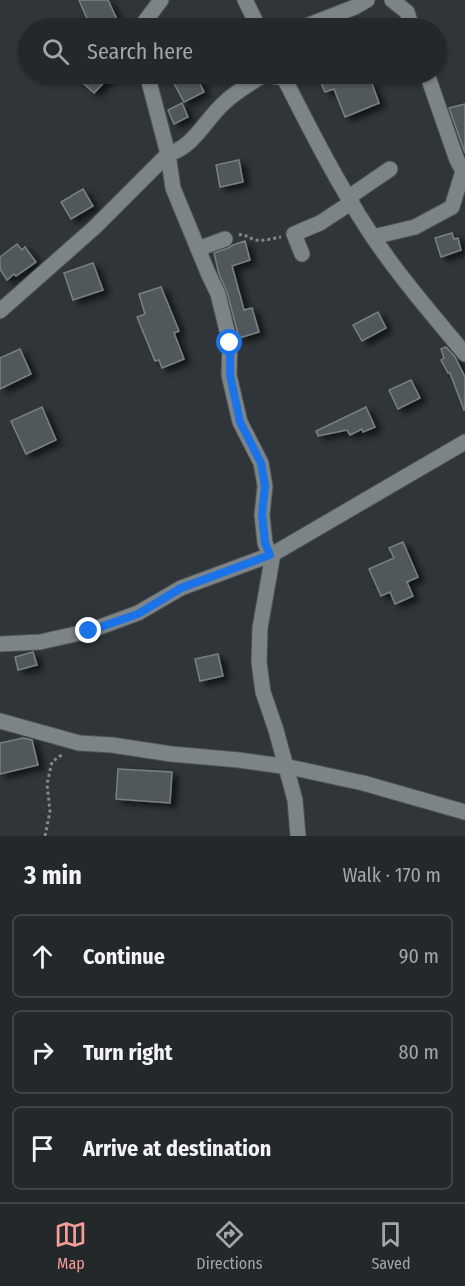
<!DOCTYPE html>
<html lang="en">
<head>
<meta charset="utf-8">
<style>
  body { margin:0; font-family:"Fira Sans Condensed",sans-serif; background:#2f3436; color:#f1f3f6 }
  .stop { position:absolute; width:18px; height:18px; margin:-14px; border:4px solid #1a73e8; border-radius:50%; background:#fff }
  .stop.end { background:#1a73e8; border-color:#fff; box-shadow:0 2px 6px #0008 }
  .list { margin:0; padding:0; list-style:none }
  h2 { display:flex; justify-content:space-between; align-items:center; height:78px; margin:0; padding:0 24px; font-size:26px }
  h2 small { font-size:20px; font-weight:400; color:#a3a6a8 }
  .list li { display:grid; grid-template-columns:39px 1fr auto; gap:18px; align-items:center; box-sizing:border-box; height:84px; margin:0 12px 12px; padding:0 12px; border:2px solid #404447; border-radius:9px }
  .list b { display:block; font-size:22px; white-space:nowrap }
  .list em { font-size:20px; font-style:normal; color:#a3a6a8 }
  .icon { flex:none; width:33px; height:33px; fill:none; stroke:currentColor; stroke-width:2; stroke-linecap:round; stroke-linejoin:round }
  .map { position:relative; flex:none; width:465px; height:836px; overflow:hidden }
  .search { position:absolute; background:#23282a; box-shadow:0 2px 4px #0004; left:18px; right:18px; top:18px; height:66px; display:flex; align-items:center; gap:15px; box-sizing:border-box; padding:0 21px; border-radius:33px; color:#a3a6a8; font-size:22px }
  .sheet { height:366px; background:#23282a }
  nav { display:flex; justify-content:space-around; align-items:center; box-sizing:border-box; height:84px; border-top:2px solid #404447; background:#23282a; font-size:16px; color:#a3a6a8 }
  nav a { display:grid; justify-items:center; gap:3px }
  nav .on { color:#f59b99 }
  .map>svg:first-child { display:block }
  .building { fill:#51585b; stroke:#798084; stroke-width:1.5; filter:url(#shadow) }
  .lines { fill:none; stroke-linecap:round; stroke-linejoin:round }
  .minor-casing { stroke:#4c5155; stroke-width:17 }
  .path { stroke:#83888b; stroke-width:3; stroke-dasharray:3 3; stroke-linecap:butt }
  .minor { stroke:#7d8488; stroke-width:15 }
  .route { stroke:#1a73e8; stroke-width:8 }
</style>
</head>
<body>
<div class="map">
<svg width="465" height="836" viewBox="0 0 465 836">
  <defs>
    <filter id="shadow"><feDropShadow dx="6" dy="4" stdDeviation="3" flood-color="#0009"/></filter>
  </defs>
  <rect width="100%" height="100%" fill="#2f3538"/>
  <!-- building -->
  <g class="building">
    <path d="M79,0H108L121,28H91Z"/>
    <path d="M73,74H112L94,93Z"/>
    <path d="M169,74H195L204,92L184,102Z"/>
    <path d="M317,74H362L366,83L371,81L379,103L345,117L334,89L325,92Z"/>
    <path d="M182,103L188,117L174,124L168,110Z"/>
    <path d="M465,104V153L449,108Z"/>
    <path d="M239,160L243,182L220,187L216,165Z"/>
    <path d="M83,189L93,206L71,219L61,202Z"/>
    <path d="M452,233L454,239L458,238L461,250L441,257L435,238Z"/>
    <path d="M245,241L250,260L232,266L244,310L252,308L259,332L239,338L227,292L219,274L214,253L228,248L233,245Z"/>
    <path d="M17,244L22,250L25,247L36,262L16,276L14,274L7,280L0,269V257Z"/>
    <path d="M93,263L103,290L73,300L64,273Z"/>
    <path d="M161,287L179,331L174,333L184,359L162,368L159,360L155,361L137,317L145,314L139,294Z"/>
    <path d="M378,312L386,328L362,341L353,325Z"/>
    <path d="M446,347L455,357L465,377V410H464L450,373H448L441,360L444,358L441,349Z"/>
    <path d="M20,349L31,374L0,389V358Z"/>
    <path d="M411,380L420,398L398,409L389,390Z"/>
    <path d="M42,407L56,440L26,454L11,421Z"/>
    <path d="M366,407L375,427L363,432L362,429L350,435L347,430L318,436L316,431Z"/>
    <path d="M403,542L418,577L407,582L413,596L395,604L390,592L381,596L369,569L394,558L389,548Z"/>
    <path d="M33,652L37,665L18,670L15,657Z"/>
    <path d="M218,654L223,676L200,681L195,659Z"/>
    <path d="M23,738L32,740L38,765L0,774V743Z"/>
    <path d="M118,769L172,772L170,803L116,799Z"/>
  </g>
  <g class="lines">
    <!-- minor casing -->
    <g class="minor-casing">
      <g id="minor">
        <path d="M245,0L259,28"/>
        <path d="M392,0L407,12L412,28"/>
        <path d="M140,28L161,0"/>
        <path d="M301,28L355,7L367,0"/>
        <path d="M147,74L168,154L173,188L208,273L218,294L230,343L229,375L240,422L261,463L265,486L262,515L265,543L270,555"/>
        <path d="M282,74C309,127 336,181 369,231C397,274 432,314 465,354"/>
        <path d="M349,197L390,169"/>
        <path d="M373,237L415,227L452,207L463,171L457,160L427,74"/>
        <path d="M198,249L225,239"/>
        <path d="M302,254L294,234L320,223L352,202"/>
        <path d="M0,311L95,227L168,154C194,147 205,120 224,103C235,92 250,84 263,75L285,78"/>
        <path d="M273,554L260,628L259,662L263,692L276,730L295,800L298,836"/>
        <path d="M0,644L40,642L89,631L138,613L181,588L273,554L465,442"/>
        <path d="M0,721L79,743L112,745L171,754L239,760L289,767L363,783L465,812"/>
      </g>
    </g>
    <!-- path -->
    <g class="path">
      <path d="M239,235L243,234C258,244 264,240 281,237"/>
      <path d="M45,836L50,811L47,784L52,762L63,754"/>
    </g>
    <!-- minor -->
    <use href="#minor" class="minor"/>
  </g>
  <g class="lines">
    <!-- route -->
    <path class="route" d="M89,631L138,614L181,588L270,555L265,543L262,514L265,486L261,463L240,422L230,375V343"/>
  </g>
</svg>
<div class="stop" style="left:230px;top:343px"></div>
<div class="stop end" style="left:89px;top:631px"></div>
<div class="search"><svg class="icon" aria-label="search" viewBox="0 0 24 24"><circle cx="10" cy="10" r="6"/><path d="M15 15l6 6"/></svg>Search here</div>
</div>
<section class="sheet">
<h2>3 min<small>Walk · 170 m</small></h2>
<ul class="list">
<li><svg class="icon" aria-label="ahead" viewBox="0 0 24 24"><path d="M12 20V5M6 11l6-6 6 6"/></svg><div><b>Continue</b></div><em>90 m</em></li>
<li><svg class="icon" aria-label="right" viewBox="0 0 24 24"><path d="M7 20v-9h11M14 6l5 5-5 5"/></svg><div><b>Turn right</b></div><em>80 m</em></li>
<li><svg class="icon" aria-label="arrive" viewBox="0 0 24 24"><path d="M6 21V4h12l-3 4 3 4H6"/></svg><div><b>Arrive at destination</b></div></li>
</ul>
</section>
<nav>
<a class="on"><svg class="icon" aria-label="map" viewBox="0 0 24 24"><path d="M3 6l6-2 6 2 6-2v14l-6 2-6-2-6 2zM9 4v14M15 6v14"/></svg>Map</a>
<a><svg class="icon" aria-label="directions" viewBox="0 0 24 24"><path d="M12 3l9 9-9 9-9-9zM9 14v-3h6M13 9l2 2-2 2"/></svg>Directions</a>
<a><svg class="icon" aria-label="saved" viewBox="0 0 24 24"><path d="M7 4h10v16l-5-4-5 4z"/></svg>Saved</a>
</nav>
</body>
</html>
